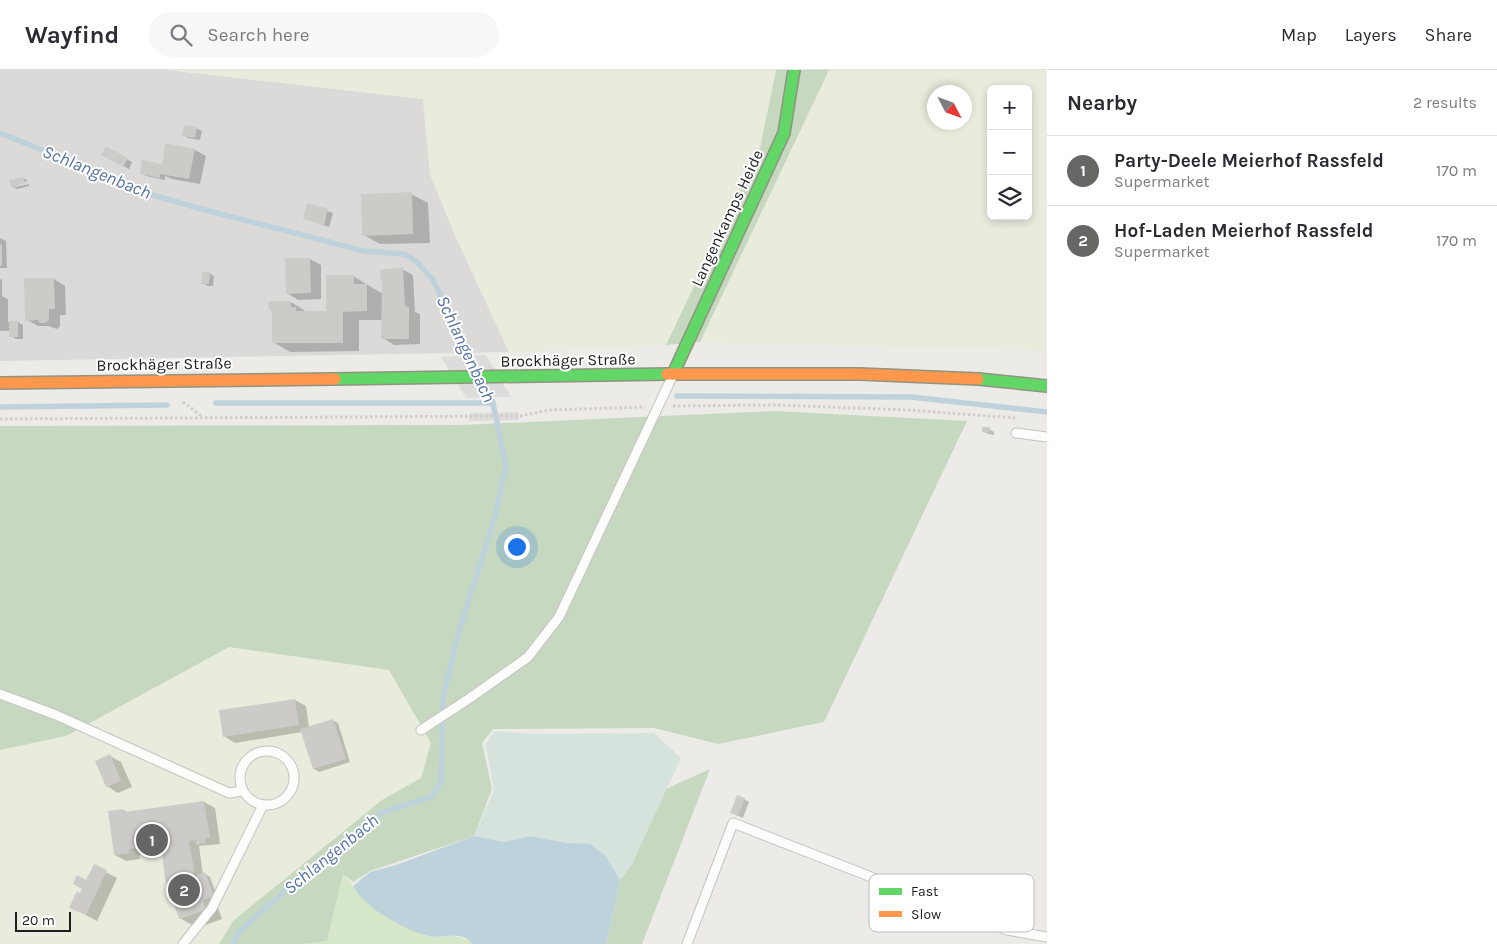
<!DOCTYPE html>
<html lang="en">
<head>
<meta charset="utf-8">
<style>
  body { margin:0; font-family:Karla,sans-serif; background:#f7f7f7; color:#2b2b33 }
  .controls { position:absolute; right:15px; top:15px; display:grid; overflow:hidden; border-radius:8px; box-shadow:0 2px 8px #0003 }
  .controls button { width:45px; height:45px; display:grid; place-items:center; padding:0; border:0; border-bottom:1px solid #e1e1e2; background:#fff; color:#2b2b33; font:25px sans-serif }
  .compass { position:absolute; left:927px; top:15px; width:45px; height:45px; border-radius:50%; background:#fff; box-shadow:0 2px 8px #0003; rotate:131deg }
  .scale { position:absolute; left:15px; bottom:12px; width:56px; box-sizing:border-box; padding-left:5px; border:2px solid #1e1e1e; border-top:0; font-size:14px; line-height:18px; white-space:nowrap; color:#1e1e1e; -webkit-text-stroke:4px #fff; paint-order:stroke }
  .you { position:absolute; left:516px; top:476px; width:18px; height:18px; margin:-12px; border:4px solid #fff; border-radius:50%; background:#1a73e8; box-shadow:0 0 0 8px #1a73e833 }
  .badge { display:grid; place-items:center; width:32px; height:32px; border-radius:50%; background:#666664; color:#fff; font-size:16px; font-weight:700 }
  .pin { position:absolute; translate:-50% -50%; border:2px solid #fff; box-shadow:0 1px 5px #0006 }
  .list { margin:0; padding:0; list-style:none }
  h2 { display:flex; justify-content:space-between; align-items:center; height:65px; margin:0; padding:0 20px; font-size:21px }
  h2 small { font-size:16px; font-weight:400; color:#7c7c81 }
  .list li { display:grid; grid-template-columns:32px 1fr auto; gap:15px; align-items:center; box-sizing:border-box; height:70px; padding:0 20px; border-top:1px solid #e1e1e2 }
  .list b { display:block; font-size:19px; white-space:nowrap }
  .list p { margin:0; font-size:16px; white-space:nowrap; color:#7c7c81 }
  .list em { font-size:16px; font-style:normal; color:#7c7c81 }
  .icon { flex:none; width:28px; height:28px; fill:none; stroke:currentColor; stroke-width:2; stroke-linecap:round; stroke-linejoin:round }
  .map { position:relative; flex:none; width:1047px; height:874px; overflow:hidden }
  header { display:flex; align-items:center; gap:30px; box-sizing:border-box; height:70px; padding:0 25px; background:#fff; border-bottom:1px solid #e1e1e2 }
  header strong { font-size:24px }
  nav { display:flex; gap:28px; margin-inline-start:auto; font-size:18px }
  .search { width:350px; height:45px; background:#f7f7f7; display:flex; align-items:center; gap:12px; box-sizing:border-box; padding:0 18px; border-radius:28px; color:#7c7c81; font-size:19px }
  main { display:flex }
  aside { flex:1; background:#fff }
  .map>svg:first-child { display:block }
  .residential { fill:#dbdad8 }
  .farmland { fill:#e9ebdc; fill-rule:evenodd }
  .grass { fill:#d6e7c9 }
  .forest { fill:#c6d8bf }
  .wetland { fill:#d6e2dc }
  .water { fill:#bed2dc }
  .pier { fill:#dcdcda }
  .shadow { fill:#0003 }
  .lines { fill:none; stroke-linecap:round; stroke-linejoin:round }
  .stream { stroke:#bed2dc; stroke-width:5.5 }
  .building { fill:#cdcbc8 }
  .lane-casing { stroke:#c3c3c1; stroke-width:11 }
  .fast-casing { stroke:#919481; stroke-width:14 }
  .slow-casing { stroke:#919481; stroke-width:14 }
  .path { stroke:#d5cbc8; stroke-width:3; stroke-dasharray:2.5 2.5; stroke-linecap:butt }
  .lane { stroke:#fcfcfb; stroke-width:9 }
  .fast { stroke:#63d668; stroke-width:11 }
  .slow { stroke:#ff974d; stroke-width:11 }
  .labels { text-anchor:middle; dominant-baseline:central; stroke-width:4; stroke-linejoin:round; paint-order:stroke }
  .street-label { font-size:16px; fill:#1e1e1e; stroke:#fff }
  .water-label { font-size:18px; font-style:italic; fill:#5574a3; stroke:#fff }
  .key { fill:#fff; stroke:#bcbcbc; stroke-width:1 }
  .key-label { font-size:14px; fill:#1e1e1e }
</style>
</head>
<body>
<header>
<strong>Wayfind</strong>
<div class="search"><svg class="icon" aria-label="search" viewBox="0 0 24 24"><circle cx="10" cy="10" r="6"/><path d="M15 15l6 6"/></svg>Search here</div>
<nav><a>Map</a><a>Layers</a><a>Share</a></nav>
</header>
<main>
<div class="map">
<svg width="1047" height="874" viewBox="0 0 1047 874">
  <rect width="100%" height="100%" fill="#ecebe7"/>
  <!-- residential -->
  <path class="residential" d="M0,0H169L423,29L430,104L454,163L509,282L0,291Z"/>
  <!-- farmland -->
  <g class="farmland">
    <path d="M169,0H776L760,78L666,275L509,282L454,163L430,104L423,29Z"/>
    <path d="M829,0H1047V282L1029,280L700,272ZM991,19H1028V146H991ZM934,22H964V52H934Z"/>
    <path d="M229,577L389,600L431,673L421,708L382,730L233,851L219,874H0V680L67,666Z"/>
  </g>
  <!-- grass -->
  <path class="grass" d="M343,804L368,834L429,867L455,866L469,870L472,874H303L327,871Z"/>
  <!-- forest -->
  <g class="forest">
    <path d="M776,0H829L700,272L666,275L760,78Z"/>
    <path d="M774,341L967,351L824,652L718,674L654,658L493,659L482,673L492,719L474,766L370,801L353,812L343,804L327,871L303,874H219L233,851L382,730L421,708L431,673L389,600L229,577L66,666L0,680V356L461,355Z"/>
    <path d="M710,699L642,874H606L620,810L632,794L666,719Z"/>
  </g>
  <!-- wetland -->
  <path class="wetland" d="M495,661L533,664L654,663L681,688L632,794L620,810L605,785L590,774L567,773L531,766L504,772L474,766L494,720L486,674Z"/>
  <!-- water -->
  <path class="water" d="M474,766L504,772L531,766L567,773L590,774L605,785L620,810L606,874H472C463,860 442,869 429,866C412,863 380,845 368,834C362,829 357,822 353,816L370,802L396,795Z"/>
  <!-- pier -->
  <g class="pier">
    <path d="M486,285L511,327L466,328L441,287Z"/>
    <path d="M518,342L519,350L469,351V343Z"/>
  </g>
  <!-- shadow -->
  <g class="shadow">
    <path d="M196,58L202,61L200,70L188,68L183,65Z"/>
    <path d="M166,75L195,80L206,86L200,114L172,109L165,106V110L146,106L141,103L162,96Z"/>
    <path d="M106,78L132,92L129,99L102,84Z"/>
    <path d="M23,108L28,111L15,115V117L29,114V116L17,119L12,116Z"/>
    <path d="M411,124L428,133L430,173L380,174L364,165Z"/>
    <path d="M308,135L333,143L329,157L304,148Z"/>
    <path d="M0,168L6,171L7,198H0Z"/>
    <path d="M310,189L321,195V229L298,230L287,223Z"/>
    <path d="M402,199L413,205L415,242L420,244V274L394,275L383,268V250H359V281L290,282L273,272L291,232L307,242H327L353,206L383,224Z"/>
    <path d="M209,203L214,206L213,216H208L202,213Z"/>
    <path d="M0,209L2,210V226L8,229V252H18L23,255V269H16L11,266V261H0Z"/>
    <path d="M54,209L65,216L66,245H60V256L57,259L48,256H38L27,250Z"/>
    <path d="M989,359L994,362V365L988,364L983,361Z"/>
    <path d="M295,630L306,636L309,658L332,650L338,653L350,692L319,702L314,699L302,662L235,673L224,666Z"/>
    <path d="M110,686L121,692L132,717L118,723L107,716L97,692Z"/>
    <path d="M744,729L749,732L743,748L732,743Z"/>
    <path d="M204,732L215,738L220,774L199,776L203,805L205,804L210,807L218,829L215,830L222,849L197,858L180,848L163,782L139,785L140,789L126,791L115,785L123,740L128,743Z"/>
    <path d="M94,796L117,808L97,851L71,837L81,825Z"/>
  </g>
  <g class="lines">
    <!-- stream -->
    <g class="stream">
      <path d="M0,63L153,125L198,138L364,181L405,184L417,192L433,210L477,301"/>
      <path d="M677,326L911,327L1047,342"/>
      <path d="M216,333H493"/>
      <path d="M0,337L167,335"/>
      <path d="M233,874L239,862L280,825L383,742L431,727L441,713L443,628L457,568L494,450L506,397L493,333L484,314"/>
    </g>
  </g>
  <!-- building -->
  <g class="building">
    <path d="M184,55L197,57L195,68L182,66Z"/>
    <path d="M165,73L195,79L189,109L160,104V108L140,104L142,90L162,94Z"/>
    <path d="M106,76L128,88L123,97L101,85Z"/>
    <path d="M23,107L25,113L11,117L9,110Z"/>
    <path d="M412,122L413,164L362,166L361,124Z"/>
    <path d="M307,133L328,139L324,155L303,149Z"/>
    <path d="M0,174L2,175V196H0Z"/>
    <path d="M285,188H310L311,223L286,224Z"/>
    <path d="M403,197L405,236L409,237V269H381L382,215L380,200Z"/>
    <path d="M202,202H210L209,214H201Z"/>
    <path d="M326,205H354V214H367V241L343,242V273H272V242L269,239L268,233L271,231H291V237H296V241H326Z"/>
    <path d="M24,208H54L55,239H49V250L45,253H40L38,250L25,251Z"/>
    <rect x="9" y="251" width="9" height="16"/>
    <path d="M982,357H990L989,363L982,362Z"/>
    <path d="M295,629L299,655L223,667L219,640Z"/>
    <path d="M333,649L346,689L313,699L300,659Z"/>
    <path d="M110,684L121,711L106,717L95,691Z"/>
    <path d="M737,725L745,728L738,746L730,743Z"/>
    <path d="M204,731L210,768H205V773L196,775V770L189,771L195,806L205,802L214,826L203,830L206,840L179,849L165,809L161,775L129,779V783L114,785L108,741L123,739L124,742Z"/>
    <path d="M94,794L107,800L86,845L69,838L77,821L80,823L82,819L73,814L77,805L86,810Z"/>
  </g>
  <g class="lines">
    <!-- lane casing -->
    <g class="lane-casing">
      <g id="lane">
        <path d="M1016,363L1047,367"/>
        <path d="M0,624L56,645L229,723L242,721"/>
        <path d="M421,660L470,628L528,587L559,547L672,307"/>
        <circle cx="267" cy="708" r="27"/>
        <path d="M183,874L212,838L263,735"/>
        <path d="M687,874L733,753L1007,860L1047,867"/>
      </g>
    </g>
    <!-- fast casing -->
    <g class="fast-casing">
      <g id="fast">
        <path d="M673,304L784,63L794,0"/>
        <path d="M335,309L667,304"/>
        <path d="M978,309L1047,316"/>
      </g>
    </g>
    <!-- slow casing -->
    <g class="slow-casing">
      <g id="slow">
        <path d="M667,304H860L978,309"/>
        <path d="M0,313L335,309"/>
      </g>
    </g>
    <!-- path -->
    <g class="path">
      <path d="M183,332L203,347"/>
      <path d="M673,336L776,335L908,340L1017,348"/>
      <path d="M0,349L520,346L550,340L645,337"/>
    </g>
    <!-- lane -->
    <use href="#lane" class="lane"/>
    <!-- fast -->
    <use href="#fast" class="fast"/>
    <!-- slow -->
    <use href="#slow" class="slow"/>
  </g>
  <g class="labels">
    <!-- street labels -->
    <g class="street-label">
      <text transform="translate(727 148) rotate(-65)">Langenkamps Heide</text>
      <text transform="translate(568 290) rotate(-1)">Brockhäger Straße</text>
      <text transform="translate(164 294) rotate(-1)">Brockhäger Straße</text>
    </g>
    <!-- water labels -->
    <g class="water-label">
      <text transform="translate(97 102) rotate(22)">Schlangenbach</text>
      <text transform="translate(466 279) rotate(65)">Schlangenbach</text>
      <text transform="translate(331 784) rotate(-39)">Schlangenbach</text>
    </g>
  </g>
  <!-- legend -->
  <rect x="869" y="804" width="165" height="58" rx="8" class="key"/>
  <rect x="879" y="818" width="23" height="7" fill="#63d668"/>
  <rect x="879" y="841" width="23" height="6" fill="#ff974d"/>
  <g class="key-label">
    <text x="911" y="826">Fast</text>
    <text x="911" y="849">Slow</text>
  </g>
</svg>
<div class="controls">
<button>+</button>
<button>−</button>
<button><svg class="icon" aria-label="layers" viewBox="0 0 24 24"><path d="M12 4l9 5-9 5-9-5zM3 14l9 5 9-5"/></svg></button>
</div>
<svg class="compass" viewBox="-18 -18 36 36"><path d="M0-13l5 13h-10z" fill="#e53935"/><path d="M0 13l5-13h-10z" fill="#7c7c81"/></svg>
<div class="scale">20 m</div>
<div class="you"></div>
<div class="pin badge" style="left:152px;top:770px">1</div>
<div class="pin badge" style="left:184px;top:820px">2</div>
</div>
<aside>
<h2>Nearby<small>2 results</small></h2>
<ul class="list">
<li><span class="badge">1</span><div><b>Party-Deele Meierhof Rassfeld</b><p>Supermarket</p></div><em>170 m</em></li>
<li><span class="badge">2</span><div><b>Hof-Laden Meierhof Rassfeld</b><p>Supermarket</p></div><em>170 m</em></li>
</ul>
</aside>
</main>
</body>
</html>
